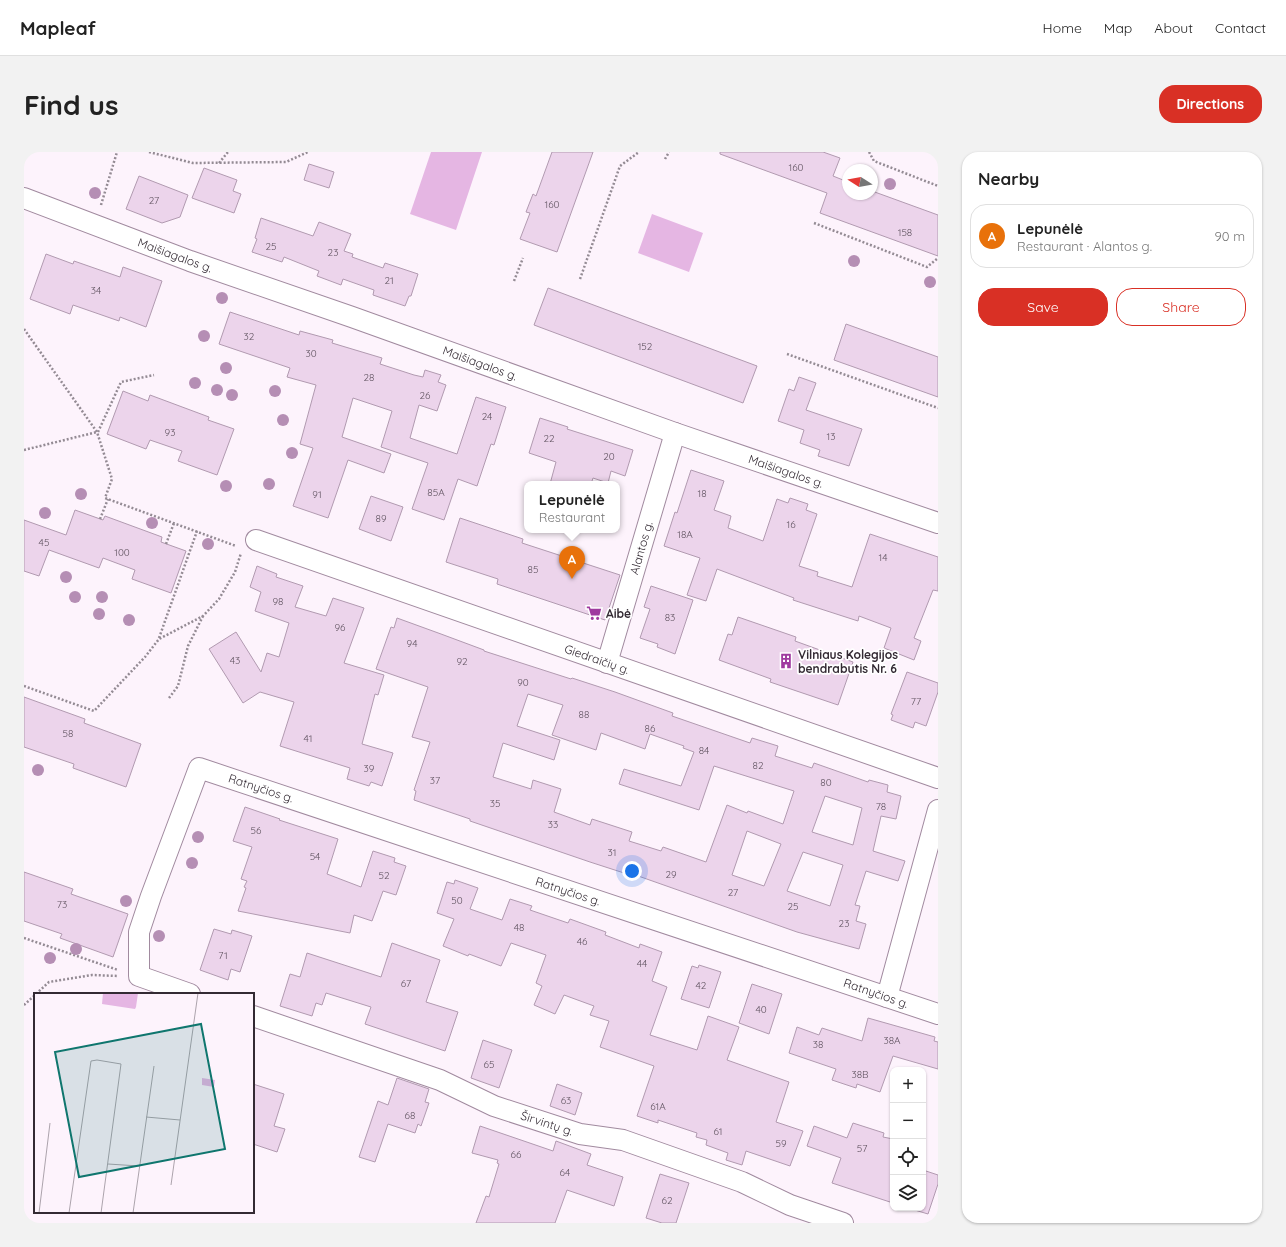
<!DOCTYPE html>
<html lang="en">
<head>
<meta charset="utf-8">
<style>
  body { margin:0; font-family:Quicksand,sans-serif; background:#f2f2f2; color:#222 }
  .controls { position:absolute; right:12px; bottom:12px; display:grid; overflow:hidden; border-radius:8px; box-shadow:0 1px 3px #0004 }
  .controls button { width:36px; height:36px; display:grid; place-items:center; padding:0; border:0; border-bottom:1px solid #e0e0e0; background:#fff; color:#222; font:20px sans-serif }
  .compass { position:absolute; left:818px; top:12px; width:36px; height:36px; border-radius:50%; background:#fff; box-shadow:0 1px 3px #0004; rotate:281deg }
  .you { position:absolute; left:608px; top:719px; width:14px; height:14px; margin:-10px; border:3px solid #fff; border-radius:50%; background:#1a73e8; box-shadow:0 0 0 6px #1a73e833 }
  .badge { display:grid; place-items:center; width:26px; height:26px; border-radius:50%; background:#d93025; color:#fff; font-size:13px; font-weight:700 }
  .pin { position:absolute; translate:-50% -33px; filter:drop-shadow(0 1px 2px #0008) }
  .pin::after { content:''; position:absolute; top:21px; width:14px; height:12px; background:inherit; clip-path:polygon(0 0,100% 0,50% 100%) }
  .popup { position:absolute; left:500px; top:329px; width:96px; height:52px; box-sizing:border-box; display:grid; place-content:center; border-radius:8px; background:#fff; filter:drop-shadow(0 1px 3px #0005); font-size:13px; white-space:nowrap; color:#767676 }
  .popup b { font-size:15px; color:#222 }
  .popup::after { content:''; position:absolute; left:50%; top:100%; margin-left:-8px; border:8px solid transparent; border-top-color:#fff }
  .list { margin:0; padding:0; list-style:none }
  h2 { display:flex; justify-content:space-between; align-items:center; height:52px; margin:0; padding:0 16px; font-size:17px }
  h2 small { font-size:13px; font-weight:400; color:#767676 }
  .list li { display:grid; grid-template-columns:26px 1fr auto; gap:12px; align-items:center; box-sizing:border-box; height:64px; margin:0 8px 8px; padding:0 8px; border:1px solid #e0e0e0; border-radius:16px }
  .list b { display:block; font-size:15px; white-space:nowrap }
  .list p { margin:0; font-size:13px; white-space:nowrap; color:#767676 }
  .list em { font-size:13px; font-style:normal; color:#767676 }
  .actions { display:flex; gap:8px; padding:12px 16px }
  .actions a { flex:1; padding:9px 0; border:1px solid #d93025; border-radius:16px; text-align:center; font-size:14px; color:#d93025 }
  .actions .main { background:#d93025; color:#fff }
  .icon { flex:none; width:22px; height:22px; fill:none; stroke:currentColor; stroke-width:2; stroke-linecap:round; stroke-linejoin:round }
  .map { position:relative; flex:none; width:914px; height:1071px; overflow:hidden; border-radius:16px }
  header { display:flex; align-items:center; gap:24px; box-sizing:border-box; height:56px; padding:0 20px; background:#fff; border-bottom:1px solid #e0e0e0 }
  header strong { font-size:19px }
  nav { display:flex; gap:22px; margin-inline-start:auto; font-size:14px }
  .intro { display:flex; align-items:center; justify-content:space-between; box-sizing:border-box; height:96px; padding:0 24px }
  h1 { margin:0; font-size:28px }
  .button { padding:10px 18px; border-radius:16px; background:#d93025; color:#fff; font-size:14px; font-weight:700 }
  main { display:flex; gap:24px; padding:0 24px }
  aside { flex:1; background:#fff; border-radius:16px; box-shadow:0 1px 3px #0004 }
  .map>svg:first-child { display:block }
  .green { fill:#e5b6e3 }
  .building { fill:#ecd4eb; stroke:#b19ab0; fill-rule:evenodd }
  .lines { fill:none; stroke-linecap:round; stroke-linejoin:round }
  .minor-casing { stroke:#a18a9f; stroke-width:22 }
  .path { stroke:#948b94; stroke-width:2.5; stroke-dasharray:2 2; stroke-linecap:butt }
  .minor { stroke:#fff; stroke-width:20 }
  .tree { fill:#b58eb4 }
  .labels { text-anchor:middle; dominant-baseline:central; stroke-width:3.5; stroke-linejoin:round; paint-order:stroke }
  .number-label { font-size:10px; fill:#615461 }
  .street-label { font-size:12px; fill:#332a33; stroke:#fff }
  .poi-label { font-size:12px; font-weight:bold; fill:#332a33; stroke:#fff; text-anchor:start }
  .inset-road { fill:none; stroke:#aca3ac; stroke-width:1 }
  .view { fill:#0f766e; fill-opacity:0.15; stroke:#0f766e; stroke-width:2 }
  .inset-edge { fill:none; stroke:#332a33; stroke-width:2 }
</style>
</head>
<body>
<header>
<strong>Mapleaf</strong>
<nav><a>Home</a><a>Map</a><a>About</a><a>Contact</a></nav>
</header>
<div class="intro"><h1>Find us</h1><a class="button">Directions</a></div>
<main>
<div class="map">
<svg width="914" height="1071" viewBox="0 0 914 1071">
  <rect width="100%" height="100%" fill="#fdf3fc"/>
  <!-- green -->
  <g class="green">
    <path d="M407,0H458L432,78L386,62Z"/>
    <path d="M628,62L679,81L665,120L614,101Z"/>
  </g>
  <!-- building -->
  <g class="building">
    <path d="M528,0H569L533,100L496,87L506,61L502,60L509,42L512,44Z"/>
    <path d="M696,0H799L816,6L809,24L824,30V42H848V39L914,63V104L796,61L803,41L696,2Z"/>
    <path d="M285,12L310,20L305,36L280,28Z"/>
    <path d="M180,16L213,28L209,39L217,42L210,61L168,46Z"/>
    <path d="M115,24L164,43L156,65L138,71L102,57Z"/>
    <path d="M237,66L289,84L295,70L327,82L320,99L329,102L328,105L359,116L361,111L394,122L387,144H385L381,154L349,143L350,138L319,127L317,133L293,124L295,119L260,105L258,110L228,100L233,87L231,86Z"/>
    <path d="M22,102L49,112L50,109L96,125L99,115L138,129L122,175L96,165L95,169L49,153L46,162L6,147Z"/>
    <path d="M524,136L733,214L719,251L510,173Z"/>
    <path d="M206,160L275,183L276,179L309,188L308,191L358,206L356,212L390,223L399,225L401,218L417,223L414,230L422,233L413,259L395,253L386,286L433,302L452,245L482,255L470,293L467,292L453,334L434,327L420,368L388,357L404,311L357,295L368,259L329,246L318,285L367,302L360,321L324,308L304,366L269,354L289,296L276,292L292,233L263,225L266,216L195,192Z"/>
    <path d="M822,172L914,205V245L810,208Z"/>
    <path d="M775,225L792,231L782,258L838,277L825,314L794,304L796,298L776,291L780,278L754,269L765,237L770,239Z"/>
    <path d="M99,239L124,249L126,243L185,265L184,268L210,277L193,323L154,309L158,299L126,288L122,297L83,282Z"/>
    <path d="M516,266L544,275L543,277L609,298L601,324L587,319L584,331L569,326L567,332H526L532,310L505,301Z"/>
    <path d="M667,318L700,329L690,358L707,364L704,376L739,389L753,347L764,351L766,346L784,352L782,358L793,362L775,414L794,420L793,424L828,435L846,382L914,405V439L909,438L890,486L897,489L890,508L860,496L867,476L835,464L834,469L769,448L770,446L693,417L682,449L663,443L676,406L640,394L651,360L653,361Z"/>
    <path d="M347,344L379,355L367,389L335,377Z"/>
    <path d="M51,358L79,368L81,364L138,385L137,390L162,399L147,441L108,427L111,418L79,406L75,416L25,398L15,424L0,419V368L42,383Z"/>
    <path d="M436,366L499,387L498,391L596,423L581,468L473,432L474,427L422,410Z"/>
    <path d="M233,414L253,422L252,425L279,434L271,455L302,464L309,446L340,456L320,511L360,523L354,543L351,542L338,592L369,601L358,634L347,630L345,634L323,627L326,616L256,594L270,550L236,540L219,551L185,497L212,480L237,520L243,501L255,505L265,471L231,459L237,440L226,435Z"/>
    <path d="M627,434L669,448L651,502L633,495L634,492L616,486L626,457L620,455Z"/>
    <path d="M714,465L772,485L771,489L829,510L814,553L746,530L747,527L695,508L704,482L708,483Z"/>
    <path d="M373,466L417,482L460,498V499L547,527L548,526L591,540L649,561L648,564L726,591L728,586L754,594L751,604L788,616L790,611L844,630L845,628L864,633L863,640L877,644L872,667L857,664L849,699L881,709L874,729L842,719L831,753L836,754L832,769L842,772L835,797L773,780L600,719V721L566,710L446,669V667L390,648L392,639L390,638L406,590L388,585L404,535L352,517L367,475L370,476ZM504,542L539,553L528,583L572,598L577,581L621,597L626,582L660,594L659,596L670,600L657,634L600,617L595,632L675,658L690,614L770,639L759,672L724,659L723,661L703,653L682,710L639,695L637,699L605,689L608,680L568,667L566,673L530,660L537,637L509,628L507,637L469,625L479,591L530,608L536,588L493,574ZM801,644L838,656L829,693L788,680ZM723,679L757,692L740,734L708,723ZM779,700L819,713L806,754L763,739Z"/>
    <path d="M883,520L914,531V540L902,574L891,570L889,576L867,568L869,563L867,562Z"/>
    <path d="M0,545L61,567L60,571L117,592L102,635L49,616L50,612L0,595Z"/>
    <path d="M221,655L256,667L255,668L314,687L303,722L337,735L349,699L371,706L370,710L382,714L372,743L359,739L348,769L330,763L326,781L214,759L222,736L220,735L223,729L217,727L228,695L209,689Z"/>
    <path d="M0,720L49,737L47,742L104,762L89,805L36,786L38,782L0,769Z"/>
    <path d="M431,728L454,736L446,757L478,768L486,747L508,754L506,758L544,771L546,767L582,780L581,783L615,796L616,792L638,800L628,829L643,835L626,883L673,898L684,864L715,875L703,908L765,930L752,970L779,979L766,1014L722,999L718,1013L702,1008L704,1001L682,993L683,988L672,985L673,981L634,968V971L613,964L630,914L576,895L585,869L566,863L570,854L540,843L531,862L510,853L518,834L512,831L522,803L487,791L477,814L445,802L444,804L419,794L430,767L413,761L423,730L430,732Z"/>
    <path d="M190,777L207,782L208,778L228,784L216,820L207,817L204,828L176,818Z"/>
    <path d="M368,791L416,808L402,850L434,860L421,899L341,872L347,855L302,841L298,853L292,851L288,864L256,854L266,822L276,825L283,801L357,825Z"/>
    <path d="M675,813L697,820L685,856L657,847L668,814L674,816Z"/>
    <path d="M728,832L758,842L745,882L715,871Z"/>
    <path d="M844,866L911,885L910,889L914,890V917L869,904L856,940L833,932L832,936L808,928L812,917L765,901L773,875L795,883L798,876L838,889Z"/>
    <path d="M459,888L488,898L475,936L447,926Z"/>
    <path d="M373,926L405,937L401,950L405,951L397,974L394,972L391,981L364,972L351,1010L335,1005L354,949L364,953Z"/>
    <path d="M229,932L260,942L250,974L261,977L253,1000L229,992Z"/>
    <path d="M533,932L558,941L551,963L526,954Z"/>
    <path d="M829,971L860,981L859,985L869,987V1051L808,1031L817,1006L783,994L790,974L823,986Z"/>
    <path d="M456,974L529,999L532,989L567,1002L563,1013L599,1025L590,1054L543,1038L531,1071H452L462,1044L465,1045L475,1012L473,1011L474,1008L448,1001Z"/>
    <path d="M899,1018L914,1023V1032L904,1062L884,1056H899Z"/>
    <path d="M636,1022L665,1031L652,1071H638L622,1066Z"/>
  </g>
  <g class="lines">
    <!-- minor casing -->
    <g class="minor-casing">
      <g id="minor">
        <path d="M0,46L166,109L328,165L651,281L914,371"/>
        <path d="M232,388L914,626"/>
        <path d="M583,511L651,281"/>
        <path d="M166,842L115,824V780L127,744L175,616L914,862"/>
        <path d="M863,845L914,658"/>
        <path d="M229,864L416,928L470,954L556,982L599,988L718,1030L766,1053L819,1071"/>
      </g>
    </g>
    <!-- path -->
    <g class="path">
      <path d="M125,0L169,11L262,10L284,0"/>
      <path d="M845,0L850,9L914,34"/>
      <path d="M641,7L645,0"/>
      <path d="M195,11L204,0"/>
      <path d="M77,53L93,0"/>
      <path d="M790,71L903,115L914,106"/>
      <path d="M556,127L596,14L615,0"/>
      <path d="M490,129L499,106"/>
      <path d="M0,177L73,280L88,327L81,346L212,394"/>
      <path d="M763,202L914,256"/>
      <path d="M74,280L97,230L130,223"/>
      <path d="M0,298L73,280"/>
      <path d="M76,367L84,347"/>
      <path d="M142,392L150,371"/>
      <path d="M135,486L173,379"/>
      <path d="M0,534L70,559L121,505L135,487L179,464L195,447L211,420L217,401"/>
      <path d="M145,546L154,534L164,494L179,464"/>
      <path d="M0,786L94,818"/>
      <path d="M12,842L25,830L68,823L94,824"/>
      <path d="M0,853L11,843"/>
    </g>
    <!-- minor -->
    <use href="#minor" class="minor"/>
  </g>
  <!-- trees -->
  <g class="tree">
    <circle cx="866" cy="32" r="6"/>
    <circle cx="71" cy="41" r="6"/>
    <circle cx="830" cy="109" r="6"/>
    <circle cx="906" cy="130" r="6"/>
    <circle cx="198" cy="146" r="6"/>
    <circle cx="180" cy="184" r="6"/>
    <circle cx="202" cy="216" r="6"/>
    <circle cx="171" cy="231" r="6"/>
    <circle cx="193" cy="238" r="6"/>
    <circle cx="251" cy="239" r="6"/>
    <circle cx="208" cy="243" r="6"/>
    <circle cx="259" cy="268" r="6"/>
    <circle cx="268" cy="301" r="6"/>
    <circle cx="245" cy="332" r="6"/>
    <circle cx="202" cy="334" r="6"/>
    <circle cx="57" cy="342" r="6"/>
    <circle cx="21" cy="361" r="6"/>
    <circle cx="128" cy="371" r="6"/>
    <circle cx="184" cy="392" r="6"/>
    <circle cx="42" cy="425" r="6"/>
    <circle cx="51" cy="445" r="6"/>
    <circle cx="78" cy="445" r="6"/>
    <circle cx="75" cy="462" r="6"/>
    <circle cx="105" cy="468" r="6"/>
    <circle cx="14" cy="618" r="6"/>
    <circle cx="174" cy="685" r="6"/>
    <circle cx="168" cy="711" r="6"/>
    <circle cx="102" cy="749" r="6"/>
    <circle cx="135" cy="784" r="6"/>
    <circle cx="52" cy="797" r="6"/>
    <circle cx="26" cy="806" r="6"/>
  </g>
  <!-- icons -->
  <defs>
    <g id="supermarket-bare" transform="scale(1.2)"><path d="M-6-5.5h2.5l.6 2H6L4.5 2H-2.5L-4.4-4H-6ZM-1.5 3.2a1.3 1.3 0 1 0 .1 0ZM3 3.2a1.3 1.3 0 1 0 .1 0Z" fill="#9f3a9f" stroke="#fff" stroke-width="2.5" paint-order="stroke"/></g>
    <g id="building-bare" transform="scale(1.2)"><path d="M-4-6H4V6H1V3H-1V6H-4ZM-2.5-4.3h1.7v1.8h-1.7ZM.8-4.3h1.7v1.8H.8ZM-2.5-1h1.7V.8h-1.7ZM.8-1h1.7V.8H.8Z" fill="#9f3a9f" stroke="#fff" stroke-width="2.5" paint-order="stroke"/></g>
  </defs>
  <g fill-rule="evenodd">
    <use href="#supermarket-bare" x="570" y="461"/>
    <use href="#building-bare" x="762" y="509"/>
  </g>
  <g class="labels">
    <!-- number labels -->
    <g class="number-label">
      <text x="772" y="15">160</text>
      <text x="130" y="48">27</text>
      <text x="528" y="52">160</text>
      <text x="881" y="80">158</text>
      <text x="247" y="94">25</text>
      <text x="309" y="100">23</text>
      <text x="365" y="128">21</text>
      <text x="72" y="138">34</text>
      <text x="225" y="184">32</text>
      <text x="621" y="194">152</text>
      <text x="287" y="201">30</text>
      <text x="345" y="225">28</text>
      <text x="401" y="243">26</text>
      <text x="463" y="264">24</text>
      <text x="146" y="280">93</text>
      <text x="807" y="284">13</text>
      <text x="525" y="286">22</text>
      <text x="585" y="304">20</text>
      <text x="412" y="340">85A</text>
      <text x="678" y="341">18</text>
      <text x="293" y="342">91</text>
      <text x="357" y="366">89</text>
      <text x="767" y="372">16</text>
      <text x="661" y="382">18A</text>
      <text x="20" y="390">45</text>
      <text x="98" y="400">100</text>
      <text x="859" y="405">14</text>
      <text x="509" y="417">85</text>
      <text x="254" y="449">98</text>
      <text x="646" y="465">83</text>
      <text x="316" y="475">96</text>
      <text x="388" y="491">94</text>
      <text x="211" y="508">43</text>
      <text x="438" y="509">92</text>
      <text x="499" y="530">90</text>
      <text x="892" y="549">77</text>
      <text x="560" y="562">88</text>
      <text x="626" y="576">86</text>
      <text x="44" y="581">58</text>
      <text x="284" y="586">41</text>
      <text x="680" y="598">84</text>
      <text x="734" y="613">82</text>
      <text x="345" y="616">39</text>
      <text x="411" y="628">37</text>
      <text x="802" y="630">80</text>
      <text x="471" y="651">35</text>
      <text x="857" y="654">78</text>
      <text x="529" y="672">33</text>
      <text x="232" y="678">56</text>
      <text x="588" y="700">31</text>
      <text x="291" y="704">54</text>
      <text x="647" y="722">29</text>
      <text x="360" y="723">52</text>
      <text x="709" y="740">27</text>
      <text x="433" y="748">50</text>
      <text x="38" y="752">73</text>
      <text x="769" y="754">25</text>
      <text x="820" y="771">23</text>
      <text x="495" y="775">48</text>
      <text x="558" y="789">46</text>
      <text x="199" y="803">71</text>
      <text x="618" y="811">44</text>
      <text x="382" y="831">67</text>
      <text x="677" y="833">42</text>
      <text x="737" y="857">40</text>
      <text x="868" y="888">38A</text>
      <text x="794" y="892">38</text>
      <text x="465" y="912">65</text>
      <text x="836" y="922">38B</text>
      <text x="542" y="948">63</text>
      <text x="634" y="954">61A</text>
      <text x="386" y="963">68</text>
      <text x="694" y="979">61</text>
      <text x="757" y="991">59</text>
      <text x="838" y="996">57</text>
      <text x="492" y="1002">66</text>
      <text x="541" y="1020">64</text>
      <text x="643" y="1048">62</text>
    </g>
    <!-- street labels -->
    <g class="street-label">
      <text transform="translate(151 103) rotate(20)">Maišiagalos g.</text>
      <text transform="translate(456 211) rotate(20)">Maišiagalos g.</text>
      <text transform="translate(762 319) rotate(19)">Maišiagalos g.</text>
      <text transform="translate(617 396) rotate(-74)">Alantos g.</text>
      <text transform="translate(573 507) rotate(19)">Giedraičių g.</text>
      <text transform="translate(237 636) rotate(18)">Ratnyčios g.</text>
      <text transform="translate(544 739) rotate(18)">Ratnyčios g.</text>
      <text transform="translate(852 841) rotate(19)">Ratnyčios g.</text>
      <text transform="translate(523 971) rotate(18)">Širvintų g.</text>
    </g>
    <!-- poi labels -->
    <g class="poi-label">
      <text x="582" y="461">Aibė</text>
      <text x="774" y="502">Vilniaus Kolegijos<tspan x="774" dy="14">bendrabutis Nr. 6</tspan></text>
    </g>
  </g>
  <!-- overview -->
  <g transform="translate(10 841)">
    <rect width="220" height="220" fill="#fdf3fc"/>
    <path d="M69,0H104L102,14L101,16L68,11ZM168,85L181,87L180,94L168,92Z" fill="#e5b6e3"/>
    <path class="inset-road" d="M112,124L146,127M74,171L105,173M137,192L164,0M5,220L16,130M35,220L57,68L63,67L87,71L67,220M99,220L120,73"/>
    <path class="view" d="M167,31L191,156L45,184L21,59Z"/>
    <rect width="220" height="220" class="inset-edge"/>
  </g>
</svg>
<div class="controls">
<button>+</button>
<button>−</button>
<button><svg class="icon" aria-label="locate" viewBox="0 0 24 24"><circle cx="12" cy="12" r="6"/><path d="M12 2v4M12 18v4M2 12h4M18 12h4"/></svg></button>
<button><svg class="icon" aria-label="layers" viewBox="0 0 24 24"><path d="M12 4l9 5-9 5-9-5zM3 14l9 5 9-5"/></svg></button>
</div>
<svg class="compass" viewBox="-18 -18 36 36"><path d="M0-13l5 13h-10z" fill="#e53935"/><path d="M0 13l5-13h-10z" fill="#767676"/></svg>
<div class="you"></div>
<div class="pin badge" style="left:548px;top:427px;background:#e8710a">A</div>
<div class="popup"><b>Lepunėlė</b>Restaurant</div>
</div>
<aside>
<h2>Nearby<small></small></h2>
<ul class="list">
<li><span class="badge" style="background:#e8710a">A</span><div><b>Lepunėlė</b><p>Restaurant · Alantos g.</p></div><em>90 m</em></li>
</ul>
<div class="actions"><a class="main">Save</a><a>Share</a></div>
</aside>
</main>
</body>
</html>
